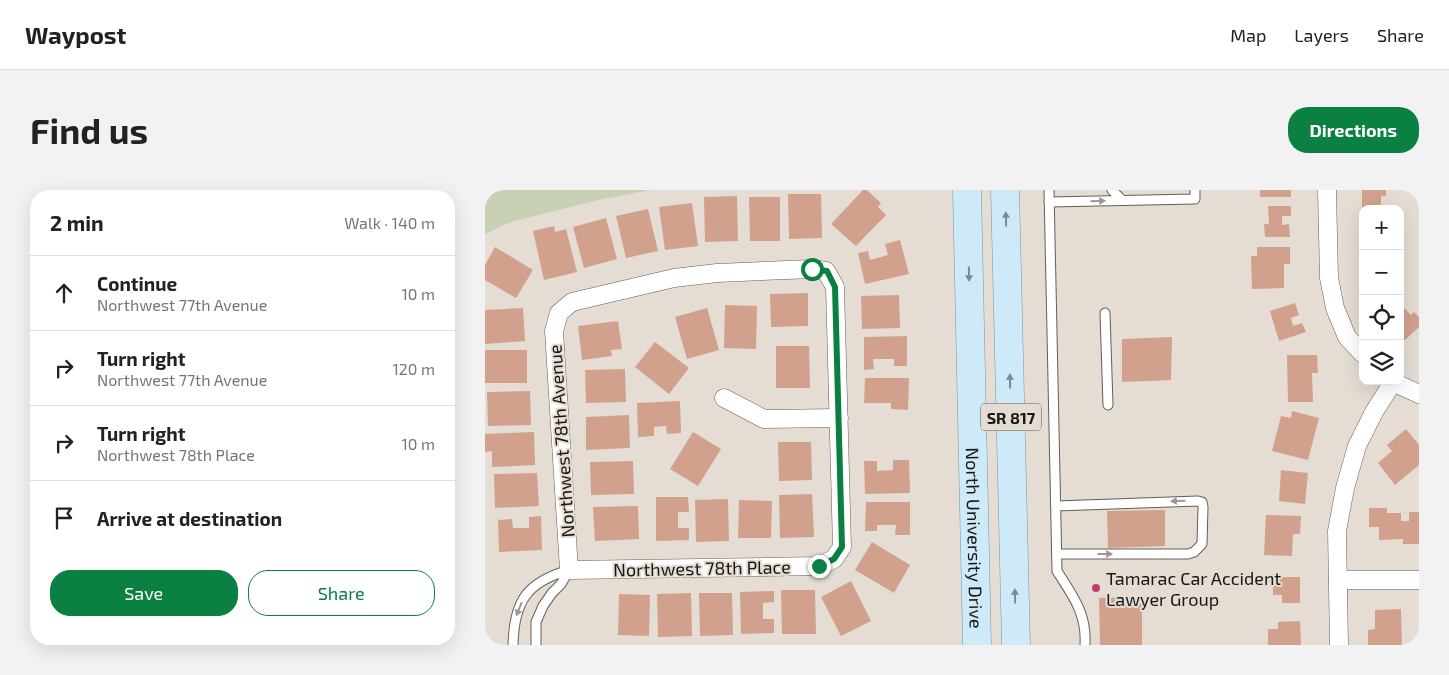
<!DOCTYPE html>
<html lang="en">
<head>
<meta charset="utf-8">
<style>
  body { margin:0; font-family:"Exo 2",sans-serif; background:#f2f2f2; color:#222 }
  .controls { position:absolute; right:15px; top:15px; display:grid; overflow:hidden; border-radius:10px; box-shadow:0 5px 20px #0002 }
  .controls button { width:45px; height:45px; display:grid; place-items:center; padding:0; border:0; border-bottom:1px solid #e0e0e0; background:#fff; color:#222; font:25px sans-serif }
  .stop { position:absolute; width:15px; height:15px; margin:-11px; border:4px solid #0b8043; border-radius:50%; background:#fff }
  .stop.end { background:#0b8043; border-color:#fff; box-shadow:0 1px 5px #0008 }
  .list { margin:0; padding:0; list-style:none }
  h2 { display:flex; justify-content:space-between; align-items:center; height:65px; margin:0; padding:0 20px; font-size:21px }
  h2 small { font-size:16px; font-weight:400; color:#767676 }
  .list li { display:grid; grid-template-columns:32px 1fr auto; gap:15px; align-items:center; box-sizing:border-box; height:75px; padding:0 20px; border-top:1px solid #e0e0e0 }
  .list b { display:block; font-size:19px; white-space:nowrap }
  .list p { margin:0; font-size:16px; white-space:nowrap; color:#767676 }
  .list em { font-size:16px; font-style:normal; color:#767676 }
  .actions { display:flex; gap:10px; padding:15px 20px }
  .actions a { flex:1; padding:11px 0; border:1px solid #0b8043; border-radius:20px; text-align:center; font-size:18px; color:#0b8043 }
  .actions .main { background:#0b8043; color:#fff }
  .icon { flex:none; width:28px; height:28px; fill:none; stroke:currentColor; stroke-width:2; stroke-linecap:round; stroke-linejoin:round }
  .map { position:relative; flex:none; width:934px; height:455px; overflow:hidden; border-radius:20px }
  header { display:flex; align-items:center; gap:30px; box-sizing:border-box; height:70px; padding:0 25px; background:#fff; border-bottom:1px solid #e0e0e0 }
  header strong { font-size:24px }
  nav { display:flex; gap:28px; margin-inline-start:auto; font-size:18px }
  .intro { display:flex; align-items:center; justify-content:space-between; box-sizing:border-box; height:120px; padding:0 30px }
  h1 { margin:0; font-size:35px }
  .button { padding:12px 22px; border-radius:20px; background:#0b8043; color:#fff; font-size:18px; font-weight:700 }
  main { display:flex; gap:30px; padding:0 30px }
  aside { flex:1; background:#fff; border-radius:20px; box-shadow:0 5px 20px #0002 }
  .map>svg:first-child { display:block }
  .green { fill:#c9d1b4 }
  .building { fill:#d1a18d }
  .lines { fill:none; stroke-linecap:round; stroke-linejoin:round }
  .lane-casing { stroke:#645e56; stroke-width:11 }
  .street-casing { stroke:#645e56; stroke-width:19 }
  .primary-casing { stroke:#7996a6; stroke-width:29 }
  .lane { stroke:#fff; stroke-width:9 }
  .street { stroke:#fff; stroke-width:18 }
  .primary { stroke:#cee9f8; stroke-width:28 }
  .oneway { fill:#989795 }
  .oneway2 { fill:#7d8a91 }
  .route { stroke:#0b8043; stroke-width:6 }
  .poi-dot { fill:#c4396f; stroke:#e5ddd4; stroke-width:2 }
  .labels { text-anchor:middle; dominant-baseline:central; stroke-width:4; stroke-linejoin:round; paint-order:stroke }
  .shield { fill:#e5ddd4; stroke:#56524e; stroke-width:1 }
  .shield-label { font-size:16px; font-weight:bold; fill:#191714 }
  .street-label { font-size:18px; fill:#191714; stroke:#e5ddd4 }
  .poi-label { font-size:18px; fill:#191714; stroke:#e5ddd4; text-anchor:start }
</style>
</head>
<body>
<header>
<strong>Waypost</strong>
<nav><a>Map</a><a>Layers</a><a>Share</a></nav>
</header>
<div class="intro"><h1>Find us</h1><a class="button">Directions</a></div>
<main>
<aside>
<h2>2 min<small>Walk · 140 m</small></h2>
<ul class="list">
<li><svg class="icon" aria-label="ahead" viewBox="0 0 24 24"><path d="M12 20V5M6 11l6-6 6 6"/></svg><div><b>Continue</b><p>Northwest 77th Avenue</p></div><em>10 m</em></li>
<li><svg class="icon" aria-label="right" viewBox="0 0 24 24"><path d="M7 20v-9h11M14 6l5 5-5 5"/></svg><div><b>Turn right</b><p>Northwest 77th Avenue</p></div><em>120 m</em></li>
<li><svg class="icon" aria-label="right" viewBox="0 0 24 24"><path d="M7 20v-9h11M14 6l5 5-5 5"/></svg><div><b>Turn right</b><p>Northwest 78th Place</p></div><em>10 m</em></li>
<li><svg class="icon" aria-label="arrive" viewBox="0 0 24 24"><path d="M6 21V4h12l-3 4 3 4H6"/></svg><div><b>Arrive at destination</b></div></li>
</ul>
<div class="actions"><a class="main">Save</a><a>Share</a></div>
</aside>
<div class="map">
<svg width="934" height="455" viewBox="0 0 934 455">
  <rect width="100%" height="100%" fill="#e5ddd4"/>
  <!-- green -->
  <path class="green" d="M0,0H166L118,9L26,32L0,44Z"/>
  <!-- building -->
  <g class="building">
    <path d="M378,0H382L396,13L393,17L401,25L371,56L346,34Z"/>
    <rect x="775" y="0" width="31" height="7"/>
    <path d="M877,0H901V6H896V17L904,16V19H877Z"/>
    <path d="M303,4H336L337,48L304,49Z"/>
    <path d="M252,6L253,51L220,52L219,7Z"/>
    <path d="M264,7H295V51H265Z"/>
    <path d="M207,13L213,56L180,60L174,17Z"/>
    <path d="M783,16H806V26H797V35L804,34L805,47H780L779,34H784Z"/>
    <path d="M163,19L173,61L141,68L131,26Z"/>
    <path d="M121,28L132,69L99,78L88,37Z"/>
    <path d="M69,36L70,42L81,39L92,82L59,90L48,41Z"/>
    <path d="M415,50L424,84L380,94L373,63L383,61L385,70L403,65L400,54Z"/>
    <path d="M10,57L48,80L31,108L0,90V75Z"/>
    <path d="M772,57H805V74H799V98L767,99L766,66H772Z"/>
    <path d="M323,103V136L286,137L285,104Z"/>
    <path d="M414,105L415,138L377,139L376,106Z"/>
    <path d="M810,113L814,125L806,128L808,136L817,133L821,142L794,151L785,121Z"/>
    <path d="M915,114L926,125L929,122L934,127V137L920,150L915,145Z"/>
    <path d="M240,115L272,116L271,159L239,158Z"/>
    <path d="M38,118L40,151L0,154V120Z"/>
    <path d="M222,118L234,160L202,169L190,127Z"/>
    <path d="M133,131L137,159L126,160L127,166L97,170L93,136Z"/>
    <path d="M422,146V176H409V169H388L389,179L379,180V147Z"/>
    <path d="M687,147L686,190L637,192V149Z"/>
    <path d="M170,152L204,178L184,204L150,177Z"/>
    <path d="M291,156H324L325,198H291Z"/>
    <rect x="0" y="160" width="42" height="33"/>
    <path d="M802,165H832L833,183H827L828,212H803Z"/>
    <path d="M140,179L141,212L101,213L100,180Z"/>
    <path d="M380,188H424L423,220L406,219V213H379Z"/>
    <path d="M45,201L46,235L3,236L2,202Z"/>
    <path d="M195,211L196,243L182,244L181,236L169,237V246L153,247L152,213Z"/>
    <path d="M807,221L834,228L823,270L787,261L796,226L806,228Z"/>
    <path d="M144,225L145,258L101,260V227Z"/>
    <path d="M921,239L934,255V275L910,295L893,273L907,261L902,255Z"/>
    <path d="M49,242L50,275L7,277V261L0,262V244Z"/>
    <path d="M208,242L236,259L213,296L185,279Z"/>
    <path d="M293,252H326L327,290L294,291Z"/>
    <path d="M408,270H424L425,303L380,304L379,271H392V281L408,280Z"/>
    <path d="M148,271L149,304L106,305L105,272Z"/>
    <path d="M796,280L823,283L820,314L794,311Z"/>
    <path d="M52,283L54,316L10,318L9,284Z"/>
    <path d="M327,304L329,347L295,348L294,305Z"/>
    <path d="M171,307H203L204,322H193V338H204V350L171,351Z"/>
    <path d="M243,309L244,351L211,352L210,310Z"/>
    <path d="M254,310L287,311L286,348H253Z"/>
    <path d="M381,312H425V345H410L411,335H392V341H380Z"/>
    <path d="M153,316L154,349L110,351L108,317Z"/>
    <path d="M884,318H902V323H916V331H924V322H934V354H918V349L894,350V337H884Z"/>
    <path d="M680,320V356L623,358L622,321Z"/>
    <path d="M781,325L816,326L815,344H808L807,366L779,365Z"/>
    <path d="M56,326L57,360L14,362L13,330L27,329L28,338H44V327Z"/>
    <path d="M387,352L425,375L409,403L370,380Z"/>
    <path d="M788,387H815V413H797V405H788Z"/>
    <path d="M366,391L386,431L356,446L336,407Z"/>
    <path d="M296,400H330L331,444H297Z"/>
    <path d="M289,401V412L278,413V429H289V443L256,444L255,402Z"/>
    <path d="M206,403L207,446L173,447L172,404Z"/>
    <path d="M214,403H247L248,445L215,446Z"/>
    <path d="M134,404L165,405L164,446L133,445Z"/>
    <path d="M657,407V455H615L614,408Z"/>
    <path d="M916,419L917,455H883V440L890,439V420Z"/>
    <path d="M815,431L816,455H783V439H793V432Z"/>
  </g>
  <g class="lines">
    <!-- lane casing -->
    <g class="lane-casing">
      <g id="lane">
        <path d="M564,0L572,381C588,406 602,424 600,455"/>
        <path d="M627,0L637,10"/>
        <path d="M564,12L710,9V0"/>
        <path d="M620,123L623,215"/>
        <path d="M571,316L713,311L717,312L718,317L717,354L709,362L703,364H572"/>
        <path d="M28,455C29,411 42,392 84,380"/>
        <path d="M51,455V432L58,416L67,403L76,394L84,380"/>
      </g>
    </g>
    <!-- street casing -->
    <g class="street-casing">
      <g id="street">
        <path d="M842,0L844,88L850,118L862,147L878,164"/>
        <path d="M327,79L341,81L350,97L357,357L349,369L334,376L84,380L69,141L74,123L87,112L189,88L232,83Z"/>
        <path d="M908,192L934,204"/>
        <path d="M239,208L279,229L354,228"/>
        <path d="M853,390H934"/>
        <path d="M854,455L852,341L860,298L872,256L889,222L908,192L907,191"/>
      </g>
    </g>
    <!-- primary casing -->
    <g class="primary-casing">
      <g id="primary">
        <path id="s1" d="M482,0L492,455"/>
        <path d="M520,0L531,455"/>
      </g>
    </g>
    <!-- lane -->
    <use href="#lane" class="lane"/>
    <!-- street -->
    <use href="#street" class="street"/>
    <!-- primary -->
    <use href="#primary" class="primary"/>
  </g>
  <!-- one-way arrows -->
  <defs><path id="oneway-solid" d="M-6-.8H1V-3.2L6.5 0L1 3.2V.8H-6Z" transform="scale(1.25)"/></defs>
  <g class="oneway">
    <use href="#oneway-solid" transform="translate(613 11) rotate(-1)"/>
    <use href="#oneway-solid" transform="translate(693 311) rotate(178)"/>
    <use href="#oneway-solid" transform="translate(620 364)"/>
    <use href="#oneway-solid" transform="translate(34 419) rotate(112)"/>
  </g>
  <g class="oneway2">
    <use href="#oneway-solid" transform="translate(521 29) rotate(-91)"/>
    <use href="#oneway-solid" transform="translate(484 84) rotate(89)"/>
    <use href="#oneway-solid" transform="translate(525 191) rotate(-91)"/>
    <use href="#oneway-solid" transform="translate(530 406) rotate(-91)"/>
  </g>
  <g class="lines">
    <!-- route -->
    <path class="route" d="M327,79L342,81L350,97L357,357L349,369L334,376"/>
  </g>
  <!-- markers -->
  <circle class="poi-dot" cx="611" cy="398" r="5"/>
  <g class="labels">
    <!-- shield labels -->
    <rect class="shield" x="496" y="213.5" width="60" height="27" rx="4"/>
    <g class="shield-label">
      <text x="526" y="227">SR 817</text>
    </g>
    <!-- street labels -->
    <g class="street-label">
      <text transform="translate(76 251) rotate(-94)">Northwest 78th Avenue</text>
      <text stroke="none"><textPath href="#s1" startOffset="348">North University Drive</textPath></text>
      <text transform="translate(217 378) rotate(-1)">Northwest 78th Place</text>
    </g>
    <!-- poi labels -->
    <g class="poi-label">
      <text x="621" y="388">Tamarac Car Accident<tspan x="621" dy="21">Lawyer Group</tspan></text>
    </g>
  </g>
</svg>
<div class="controls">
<button>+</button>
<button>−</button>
<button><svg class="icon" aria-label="locate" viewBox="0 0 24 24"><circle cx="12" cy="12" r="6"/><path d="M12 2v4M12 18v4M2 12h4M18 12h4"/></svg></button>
<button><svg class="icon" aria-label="layers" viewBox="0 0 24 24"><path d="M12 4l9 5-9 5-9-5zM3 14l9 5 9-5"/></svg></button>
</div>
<div class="stop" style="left:327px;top:79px"></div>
<div class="stop end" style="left:334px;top:376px"></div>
</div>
</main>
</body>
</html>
